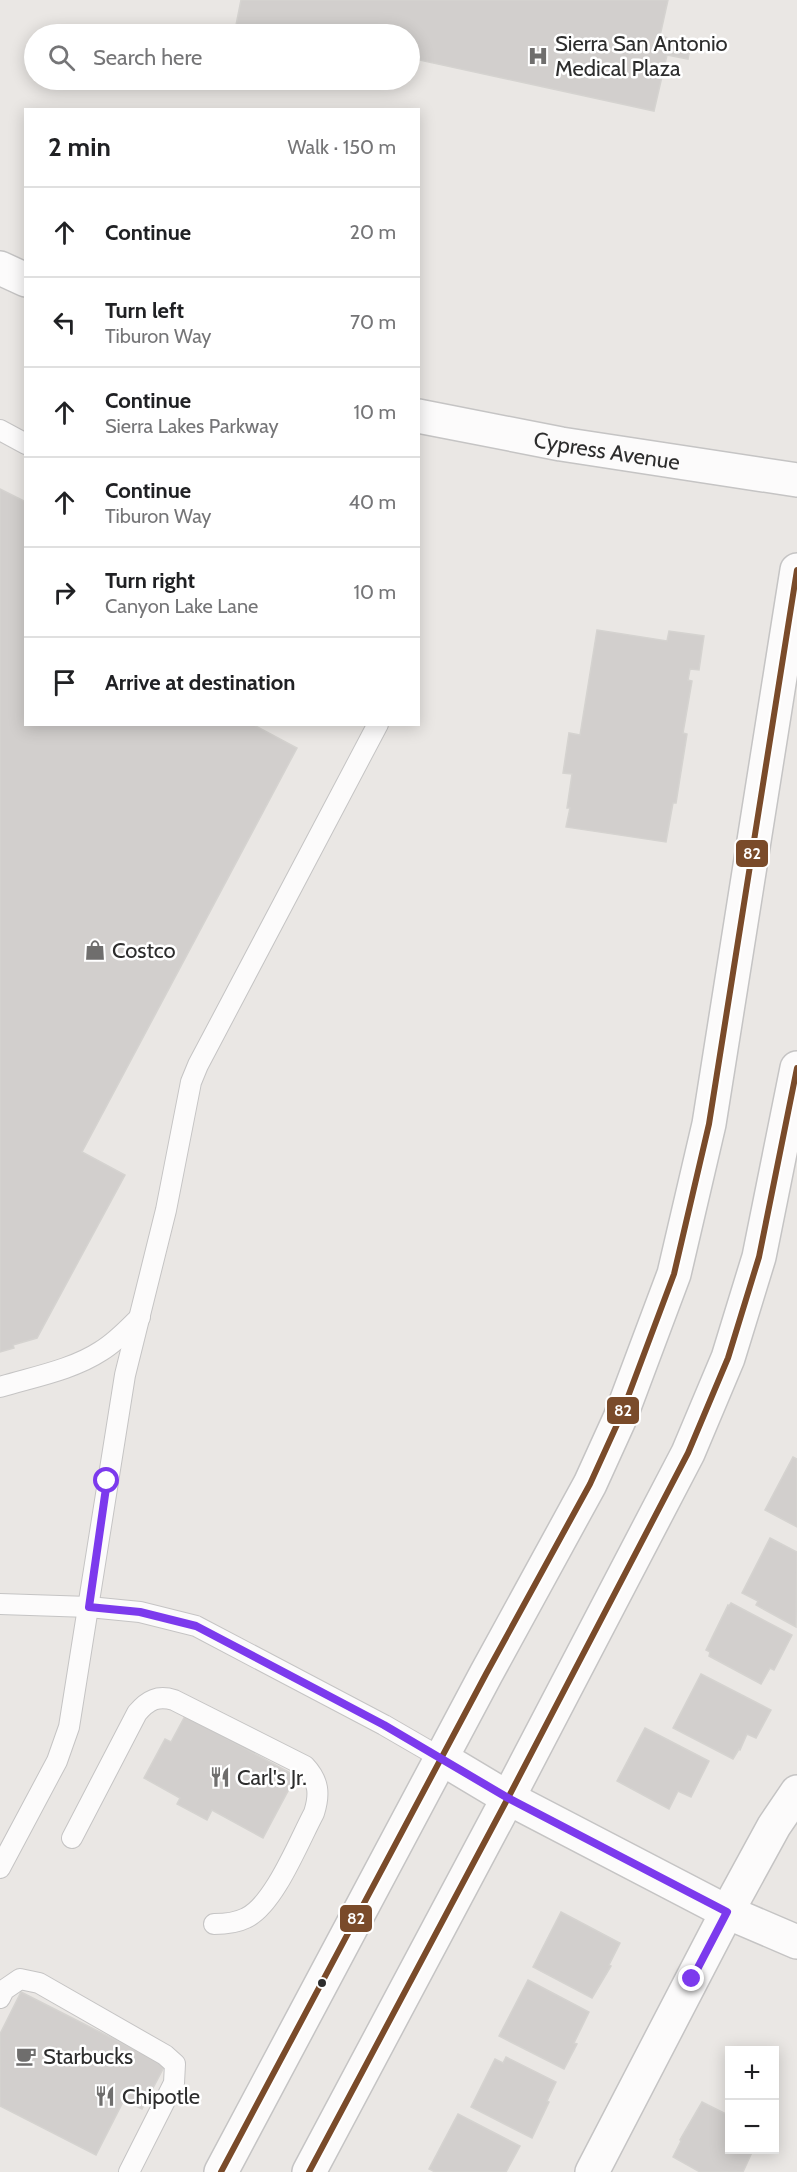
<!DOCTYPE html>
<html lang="en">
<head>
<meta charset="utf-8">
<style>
  body { margin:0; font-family:Cabin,sans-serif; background:#f6f6f6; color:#202124 }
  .controls { position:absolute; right:18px; bottom:18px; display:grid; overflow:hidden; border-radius:0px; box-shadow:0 3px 15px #0003 }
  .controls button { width:54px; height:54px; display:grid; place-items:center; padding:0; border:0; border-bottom:2px solid #e0e0e0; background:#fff; color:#202124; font:30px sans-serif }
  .stop { position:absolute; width:18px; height:18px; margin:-14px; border:4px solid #7c3aed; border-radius:50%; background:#fff }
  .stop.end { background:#7c3aed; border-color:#fff; box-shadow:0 2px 6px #0008 }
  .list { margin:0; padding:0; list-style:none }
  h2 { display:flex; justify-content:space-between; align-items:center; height:78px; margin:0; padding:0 24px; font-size:26px }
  h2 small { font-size:20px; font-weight:400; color:#757577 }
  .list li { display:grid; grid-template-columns:39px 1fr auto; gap:18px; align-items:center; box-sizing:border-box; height:90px; padding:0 24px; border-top:2px solid #e0e0e0 }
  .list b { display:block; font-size:22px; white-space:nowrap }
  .list p { margin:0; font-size:20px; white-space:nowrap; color:#757577 }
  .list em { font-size:20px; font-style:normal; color:#757577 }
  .icon { flex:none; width:33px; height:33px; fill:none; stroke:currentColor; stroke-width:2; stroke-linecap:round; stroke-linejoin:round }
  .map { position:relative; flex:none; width:797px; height:2172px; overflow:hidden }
  .search { position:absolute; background:#fff; box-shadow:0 3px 15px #0003; left:24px; top:24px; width:396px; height:66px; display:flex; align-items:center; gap:15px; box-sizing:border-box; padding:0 21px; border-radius:33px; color:#757577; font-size:22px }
  .panel { position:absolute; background:#fff; box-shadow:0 3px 15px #0003; left:24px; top:108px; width:396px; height:618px; border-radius:0px }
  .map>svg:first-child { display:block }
  .building { fill:#d2cfcd; stroke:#d5d3d0; stroke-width:1.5 }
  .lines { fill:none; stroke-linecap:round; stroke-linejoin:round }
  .service-casing { stroke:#c5c4c4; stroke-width:22 }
  .minor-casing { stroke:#c5c4c4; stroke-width:36 }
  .tertiary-casing { stroke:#c5c4c4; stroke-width:36 }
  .service { stroke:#fcfbfb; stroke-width:20 }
  .minor { stroke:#fcfbfb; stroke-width:33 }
  .tertiary { stroke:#fcfbfb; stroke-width:33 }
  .bus-1-casing { stroke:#fff; stroke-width:10 }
  .bus-1 { stroke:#7a4b2a; stroke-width:6 }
  .route { stroke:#7c3aed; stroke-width:8 }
  .bus-dot { fill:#2d2d2d; stroke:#fff; stroke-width:2 }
  .labels { text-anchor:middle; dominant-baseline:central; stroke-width:5; stroke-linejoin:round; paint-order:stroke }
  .poi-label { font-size:22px; fill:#2d2d2d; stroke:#fff; text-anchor:start }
  .street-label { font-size:22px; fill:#2d2d2d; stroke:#fff }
  .line-badge { stroke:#fff; stroke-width:2 }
  .badge-label { font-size:16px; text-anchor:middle; font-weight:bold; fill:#fff }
</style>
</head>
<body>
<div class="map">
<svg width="797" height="2172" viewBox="0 0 797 2172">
  <rect width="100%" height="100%" fill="#eae7e4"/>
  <!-- building -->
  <g class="building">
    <path d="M241,0H668L660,36L691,43L688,59L667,55L654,111L410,58V34H256L235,30Z"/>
    <path d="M0,489L26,502V724H252L297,748L82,1152L125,1175L37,1338L13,1345L14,1348L0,1352Z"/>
    <path d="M597,630L667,641L669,631L704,636L699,670L690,669L688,680L692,681L683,733L687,734L676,803H673L666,842L566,827L570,808H567L572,774L563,773L569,733L580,735Z"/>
    <path d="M793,1457L797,1459V1527L765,1510Z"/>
    <path d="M770,1538L797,1552L796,1627L756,1605L758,1601L742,1593Z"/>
    <path d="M731,1603L792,1635L774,1670L770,1668L761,1684L709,1656L710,1652L706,1650L728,1605L729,1606Z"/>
    <path d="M701,1674L771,1710L756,1738L747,1734L740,1750L739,1749L733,1759L673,1728Z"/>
    <path d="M185,1716L296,1776L263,1838L212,1810L207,1820L177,1804L180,1798L144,1778L165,1739L171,1742Z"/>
    <path d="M645,1728L709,1761L691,1797L678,1791L669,1809L617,1781Z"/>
    <path d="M561,1912L620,1943L609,1965L611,1966L592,1998L533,1967Z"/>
    <path d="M528,1980L589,2012L574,2043L577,2044L564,2069L499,2036Z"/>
    <path d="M21,1992L165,2065L142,2109L124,2100L96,2155L0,2106V2034Z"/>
    <path d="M506,2057L556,2082L547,2101L549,2102L532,2138L471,2107L495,2059L503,2063Z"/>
    <path d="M702,2102L730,2116V2150H753L743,2172H700L673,2157L681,2141L680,2140Z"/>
    <path d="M458,2114L520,2146L506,2172H435L429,2169Z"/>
  </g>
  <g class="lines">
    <!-- service casing -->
    <g class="service-casing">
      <g id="service">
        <path d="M0,430L26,444"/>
        <path d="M0,1387C33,1377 72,1370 101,1351C116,1342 128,1329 140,1317"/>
        <path d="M0,1604L89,1607L140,1612L196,1626L384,1725L441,1758"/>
        <path d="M72,1838L137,1713C148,1700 158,1695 174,1700L305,1766C319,1781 320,1794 314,1813C299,1841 274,1905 246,1918C236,1923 225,1924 214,1924"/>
        <path d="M0,1868L57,1761L69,1727L125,1375L166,1210L191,1082L198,1065L378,724"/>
        <path d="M0,1998L4,1990L20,1979L39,1983L165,2055L175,2064L174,2083L129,2172"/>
      </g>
    </g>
    <!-- minor casing -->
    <g class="minor-casing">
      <g id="minor">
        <path d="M0,268L26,280"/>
        <path id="s1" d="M418,416L561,444L797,480"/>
        <path d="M441,1758L508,1798L727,1912L797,1942"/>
        <path d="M592,2172L727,1912L774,1826L797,1792"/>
      </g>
    </g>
    <!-- tertiary casing -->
    <g class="tertiary-casing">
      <g id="tertiary">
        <path d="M221,2172L486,1674L590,1484L620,1418L674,1274L709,1124L797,570"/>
        <path d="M309,2172L508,1798L688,1453L728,1358L759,1257L797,1068"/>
      </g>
    </g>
    <!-- service -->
    <use href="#service" class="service"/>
    <!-- minor -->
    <use href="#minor" class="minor"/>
    <!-- tertiary -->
    <use href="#tertiary" class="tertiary"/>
    <!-- bus-1 casing -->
    <g class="bus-1-casing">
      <g id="bus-1">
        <path d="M221,2172L486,1674L590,1484L620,1418L674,1274L709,1124L797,570"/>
        <path d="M309,2172L508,1798L688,1453L728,1358L759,1257L797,1068"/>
      </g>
    </g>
    <!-- bus-1 -->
    <use href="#bus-1" class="bus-1"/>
  </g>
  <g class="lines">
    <!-- route -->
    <path class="route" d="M107,1481L89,1607L140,1612L196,1626L384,1725L508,1798L727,1912L692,1979"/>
  </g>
  <!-- icons -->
  <defs>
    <g id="hospital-bare" transform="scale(1.62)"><path d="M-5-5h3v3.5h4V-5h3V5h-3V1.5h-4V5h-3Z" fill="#6f6e6d" stroke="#fff" stroke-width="2.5" paint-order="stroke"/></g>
    <g id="shop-bare" transform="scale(1.62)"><path d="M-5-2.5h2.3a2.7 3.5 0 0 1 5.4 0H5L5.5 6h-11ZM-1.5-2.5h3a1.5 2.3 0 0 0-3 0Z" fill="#6f6e6d" stroke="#fff" stroke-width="2.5" paint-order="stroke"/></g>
    <g id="restaurant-bare" transform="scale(1.62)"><path d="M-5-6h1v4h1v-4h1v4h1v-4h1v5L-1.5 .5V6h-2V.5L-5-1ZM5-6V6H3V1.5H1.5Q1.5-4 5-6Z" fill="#6f6e6d" stroke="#fff" stroke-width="2.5" paint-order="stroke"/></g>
    <g id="cafe-bare" transform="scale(1.62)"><path d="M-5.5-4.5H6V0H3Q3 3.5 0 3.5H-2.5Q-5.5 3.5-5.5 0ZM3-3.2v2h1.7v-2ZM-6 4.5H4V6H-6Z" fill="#6f6e6d" stroke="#fff" stroke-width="2.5" paint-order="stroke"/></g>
  </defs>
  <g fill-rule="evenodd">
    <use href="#hospital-bare" x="538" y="56"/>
    <use href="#shop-bare" x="95" y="950"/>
    <use href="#restaurant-bare" x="220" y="1777"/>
    <use href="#cafe-bare" x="26" y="2056"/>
    <use href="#restaurant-bare" x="105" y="2096"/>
  </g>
  <!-- markers -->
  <circle class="bus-dot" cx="322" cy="1983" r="5"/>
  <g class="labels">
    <!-- poi labels -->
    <g class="poi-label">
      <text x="555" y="43">Sierra San Antonio<tspan x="555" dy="25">Medical Plaza</tspan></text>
      <text x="112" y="950">Costco</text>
      <text x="237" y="1777">Carl's Jr.</text>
      <text x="43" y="2056">Starbucks</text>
      <text x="122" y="2096">Chipotle</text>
    </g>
    <!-- street labels -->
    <g class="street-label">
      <text stroke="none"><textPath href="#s1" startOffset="192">Cypress Avenue</textPath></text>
    </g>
  </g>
  <g class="line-badge">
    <rect x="735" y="839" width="34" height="29" rx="6" fill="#7a4b2a"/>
    <rect x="606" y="1396" width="34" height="29" rx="6" fill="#7a4b2a"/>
    <rect x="339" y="1904" width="34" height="29" rx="6" fill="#7a4b2a"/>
  </g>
  <g class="badge-label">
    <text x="752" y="859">82</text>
    <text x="623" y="1416">82</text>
    <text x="356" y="1924">82</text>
  </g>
</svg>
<div class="controls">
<button>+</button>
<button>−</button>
</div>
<div class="stop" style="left:107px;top:1481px"></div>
<div class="stop end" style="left:692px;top:1979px"></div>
<div class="search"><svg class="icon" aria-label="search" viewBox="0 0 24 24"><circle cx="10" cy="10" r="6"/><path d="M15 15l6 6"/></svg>Search here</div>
<section class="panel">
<h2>2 min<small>Walk · 150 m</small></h2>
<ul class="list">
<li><svg class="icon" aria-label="ahead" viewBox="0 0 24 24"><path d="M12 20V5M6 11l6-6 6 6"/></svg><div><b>Continue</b></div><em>20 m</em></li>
<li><svg class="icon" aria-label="left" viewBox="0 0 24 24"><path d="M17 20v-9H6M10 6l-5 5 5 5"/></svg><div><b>Turn left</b><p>Tiburon Way</p></div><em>70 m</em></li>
<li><svg class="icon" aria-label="ahead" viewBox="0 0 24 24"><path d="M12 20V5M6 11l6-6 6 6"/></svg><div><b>Continue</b><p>Sierra Lakes Parkway</p></div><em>10 m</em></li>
<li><svg class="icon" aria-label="ahead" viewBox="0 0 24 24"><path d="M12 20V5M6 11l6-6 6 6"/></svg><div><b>Continue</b><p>Tiburon Way</p></div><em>40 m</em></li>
<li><svg class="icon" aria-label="right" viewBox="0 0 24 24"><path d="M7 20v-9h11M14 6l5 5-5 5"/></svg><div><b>Turn right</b><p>Canyon Lake Lane</p></div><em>10 m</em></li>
<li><svg class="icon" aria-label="arrive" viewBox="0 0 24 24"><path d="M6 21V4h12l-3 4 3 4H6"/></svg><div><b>Arrive at destination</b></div></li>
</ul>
</section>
</div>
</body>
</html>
